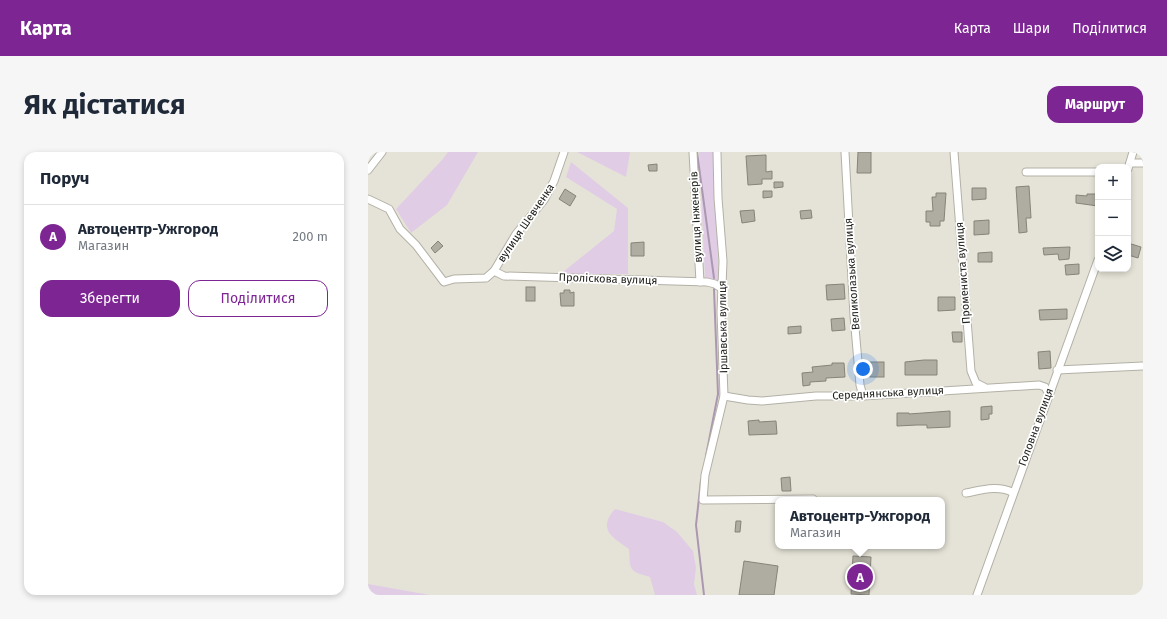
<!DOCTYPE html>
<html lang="uk">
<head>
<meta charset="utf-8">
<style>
  body { margin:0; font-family:"Fira Sans",sans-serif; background:#f6f6f7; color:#1f2937 }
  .controls { position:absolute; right:12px; top:12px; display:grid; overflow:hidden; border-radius:8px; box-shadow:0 2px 6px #0003 }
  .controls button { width:36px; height:36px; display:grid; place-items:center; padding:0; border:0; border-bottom:1px solid #e0e1e3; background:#fff; color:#1f2937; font:20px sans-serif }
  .you { position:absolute; left:495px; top:217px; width:14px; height:14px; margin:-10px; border:3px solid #fff; border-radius:50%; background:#1a73e8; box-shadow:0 0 0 6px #1a73e833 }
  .badge { display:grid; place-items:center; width:26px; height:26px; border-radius:50%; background:#7d2593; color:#fff; font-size:13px; font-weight:700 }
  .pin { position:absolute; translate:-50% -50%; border:2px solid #fff; box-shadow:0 1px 4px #0006 }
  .popup { position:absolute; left:407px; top:345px; width:170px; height:52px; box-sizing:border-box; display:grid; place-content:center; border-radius:8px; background:#fff; filter:drop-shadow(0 1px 3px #0005); font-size:13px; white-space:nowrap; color:#747a83 }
  .popup b { font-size:15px; color:#1f2937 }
  .popup::after { content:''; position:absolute; left:50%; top:100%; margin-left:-8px; border:8px solid transparent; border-top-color:#fff }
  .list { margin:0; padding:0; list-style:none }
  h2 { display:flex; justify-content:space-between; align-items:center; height:52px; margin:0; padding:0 16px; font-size:17px }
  h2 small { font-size:13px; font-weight:400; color:#747a83 }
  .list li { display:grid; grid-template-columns:26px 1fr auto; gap:12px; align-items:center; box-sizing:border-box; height:64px; padding:0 16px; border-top:1px solid #e0e1e3 }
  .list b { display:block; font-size:15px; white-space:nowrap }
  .list p { margin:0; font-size:13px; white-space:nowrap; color:#747a83 }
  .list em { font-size:13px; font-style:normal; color:#747a83 }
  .actions { display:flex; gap:8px; padding:12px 16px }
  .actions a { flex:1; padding:9px 0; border:1px solid #7d2593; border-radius:12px; text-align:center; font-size:14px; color:#7d2593 }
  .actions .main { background:#7d2593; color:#fff }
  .icon { flex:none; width:22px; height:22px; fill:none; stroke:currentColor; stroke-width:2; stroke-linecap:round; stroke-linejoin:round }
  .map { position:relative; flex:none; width:775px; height:443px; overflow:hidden; border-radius:12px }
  header { display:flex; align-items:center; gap:24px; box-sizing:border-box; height:56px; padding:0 20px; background:#7d2593; color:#fff }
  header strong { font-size:19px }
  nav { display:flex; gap:22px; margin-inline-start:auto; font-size:14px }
  .intro { display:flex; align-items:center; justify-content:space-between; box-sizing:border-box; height:96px; padding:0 24px }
  h1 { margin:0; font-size:28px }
  .button { padding:10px 18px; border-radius:12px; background:#7d2593; color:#fff; font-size:14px; font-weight:700 }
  main { display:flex; gap:24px; padding:0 24px }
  aside { flex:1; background:#fff; border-radius:12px; box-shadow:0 2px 6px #0003 }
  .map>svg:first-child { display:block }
  .green { fill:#e0cde5 }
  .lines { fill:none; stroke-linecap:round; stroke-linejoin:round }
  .stream { stroke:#ab97b0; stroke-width:2 }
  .building { fill:#afaca1; stroke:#868479 }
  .minor-casing { stroke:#b3b1a6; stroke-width:9 }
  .minor { stroke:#fff; stroke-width:7 }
  .labels { text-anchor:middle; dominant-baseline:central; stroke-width:3.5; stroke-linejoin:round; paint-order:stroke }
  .street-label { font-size:11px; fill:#23231e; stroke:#fff }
</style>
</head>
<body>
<header>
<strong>Карта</strong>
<nav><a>Карта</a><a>Шари</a><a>Поділитися</a></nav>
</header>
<div class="intro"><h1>Як дістатися</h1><a class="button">Маршрут</a></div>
<main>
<aside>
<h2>Поруч<small></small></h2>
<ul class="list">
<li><span class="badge">A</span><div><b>Автоцентр-Ужгород</b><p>Магазин</p></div><em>200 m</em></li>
</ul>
<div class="actions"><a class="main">Зберегти</a><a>Поділитися</a></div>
</aside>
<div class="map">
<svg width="775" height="443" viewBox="0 0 775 443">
  <rect width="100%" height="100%" fill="#e5e3d7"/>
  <!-- green -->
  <g class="green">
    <path d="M80,0H110L79,53L43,81L28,57L74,8Z"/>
    <path d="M209,0H262L258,25Z"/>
    <path d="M331,0H345L351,130L337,125Z"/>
    <path d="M203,10L260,56V122H200L195,120L246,79L249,57L198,25Z"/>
    <path d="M247,357L295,370L309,380L325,399L328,416L326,432L329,443H287L282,425C261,419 262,419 261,397C244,385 229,377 247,357Z"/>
    <path d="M0,432L62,443H0Z"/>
  </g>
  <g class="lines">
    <!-- stream -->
    <g class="stream">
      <path d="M329,0L346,126"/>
      <path d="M338,304L350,242L346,137"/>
      <path d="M333,328L328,373L336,443"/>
    </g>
  </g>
  <!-- building -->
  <g class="building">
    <path d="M490,0H503V21H489Z"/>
    <path d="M398,3V20L404,19V27H394V32L380,33L378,4Z"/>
    <path d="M289,12V19H281L280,13Z"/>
    <path d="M406,30H415V35L406,36Z"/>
    <path d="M661,34L663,66H658L659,80L651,81L648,35Z"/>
    <path d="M604,36H618V47L604,48Z"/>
    <path d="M197,37L208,44L202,54L191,47Z"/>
    <path d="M395,39H404V45L395,46Z"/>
    <path d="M568,41H578L576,69H572V74H562V70H558V59H565L564,45H568Z"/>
    <path d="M719,42H730V54L708,51V43L719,44Z"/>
    <path d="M386,58L387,69L374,71L372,59Z"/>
    <path d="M443,58L444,66L433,67L432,59Z"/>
    <path d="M621,68V82L606,83V69Z"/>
    <path d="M70,89L75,94L67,101L63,96Z"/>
    <path d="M276,90V104H263V91Z"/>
    <path d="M760,91L773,95L770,106L760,103Z"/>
    <path d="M702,95L701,107L691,108L690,102L676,103L675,96Z"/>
    <path d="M624,100V110H610V101Z"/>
    <path d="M711,112V122L698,123L697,113Z"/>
    <path d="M476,132L477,147L459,148L458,133Z"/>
    <rect x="158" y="135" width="9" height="14"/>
    <path d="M196,138H202V141L206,140V154H193L192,141H196Z"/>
    <path d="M570,145H587V158L570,159Z"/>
    <path d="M699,157V167L672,168L671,158Z"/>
    <path d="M476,166L477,178L464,179L463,167Z"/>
    <path d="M433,174V181L420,182V175Z"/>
    <path d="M584,180H594V190H585Z"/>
    <path d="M682,199L683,216L671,217L670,200Z"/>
    <path d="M556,208H569V223H537V210Z"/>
    <rect x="502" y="210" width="14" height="15"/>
    <path d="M464,211H476L477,225L458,226V229L442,230V233L435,234L434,221L445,220L444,215L464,213Z"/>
    <path d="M624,254V262H621V267L613,268V255Z"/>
    <path d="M582,259V275L559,276V273H549L529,274V261H541V262Z"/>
    <path d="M391,268V270L408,269L409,282L381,283L380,269Z"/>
    <path d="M422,325L423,339H414L413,326Z"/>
    <path d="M368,369H373L372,380H367Z"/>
    <path d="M485,404L503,405L501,443L483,442Z"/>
    <path d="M376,409L410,414L406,443H371Z"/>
  </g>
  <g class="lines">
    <!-- minor casing -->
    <g class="minor-casing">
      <g id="minor">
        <path d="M325,0L332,130"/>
        <path d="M349,0L350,46L355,109L353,160L356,244L337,323L335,348L445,347"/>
        <path d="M477,0L486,164L492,233L495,244"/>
        <path d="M586,0L603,219L608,231L616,235"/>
        <path d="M762,11H775"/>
        <path d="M760,17L765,0"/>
        <path d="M0,18L14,0"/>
        <path d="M658,20H730"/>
        <path d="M0,47L21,57L32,77L48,93L76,130L86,127L118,126L126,119L148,82L176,48L186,29L196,0"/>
        <path d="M126,119L136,124L339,130L347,132L353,136"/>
        <path d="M689,218L775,214"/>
        <path d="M356,244L380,248L394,249L448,244H495L671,233L677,235L681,242"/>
        <path d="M598,341C614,338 629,333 644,340"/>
        <path d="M609,443L730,108"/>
      </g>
    </g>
    <!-- minor -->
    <use href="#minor" class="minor"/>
  </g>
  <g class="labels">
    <!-- street labels -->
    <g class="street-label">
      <text transform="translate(328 65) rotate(-93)">вулиця Інженерів</text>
      <text transform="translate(158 71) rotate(-56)">вулиця Шевченка</text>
      <text transform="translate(595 121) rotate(-94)">Промениста вулиця</text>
      <text transform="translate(484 122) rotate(-94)">Великолазька вулиця</text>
      <text transform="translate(240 127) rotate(2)">Проліскова вулиця</text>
      <text transform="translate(355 175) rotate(-91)">Іршавська вулиця</text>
      <text transform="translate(520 241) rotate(-3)">Середнянська вулиця</text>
      <text transform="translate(668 275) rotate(-70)">Головна вулиця</text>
    </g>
  </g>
</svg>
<div class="controls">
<button>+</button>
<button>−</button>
<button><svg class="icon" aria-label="layers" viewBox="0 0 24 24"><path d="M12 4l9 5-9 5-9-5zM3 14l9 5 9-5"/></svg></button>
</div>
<div class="you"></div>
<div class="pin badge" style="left:492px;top:425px">A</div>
<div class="popup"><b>Автоцентр-Ужгород</b>Магазин</div>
</div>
</main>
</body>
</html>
